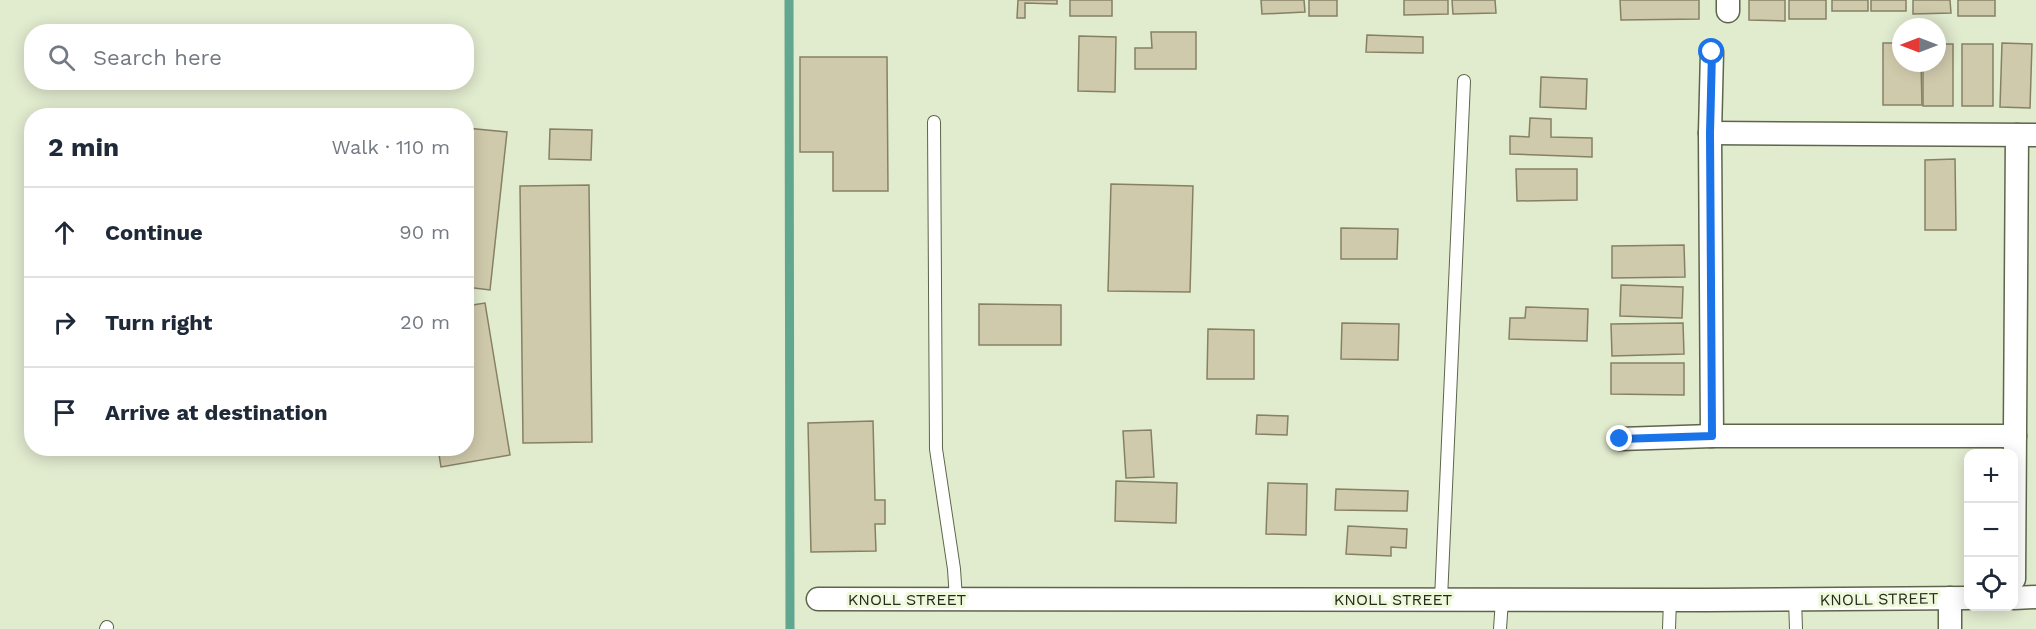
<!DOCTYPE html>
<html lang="en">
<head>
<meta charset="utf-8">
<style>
  body { margin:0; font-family:"Work Sans",sans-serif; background:#f6f6f7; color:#1f2937 }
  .controls { position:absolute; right:18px; bottom:18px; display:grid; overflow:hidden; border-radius:12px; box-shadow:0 3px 15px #0003 }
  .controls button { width:54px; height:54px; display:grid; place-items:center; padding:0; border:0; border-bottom:2px solid #e0e1e3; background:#fff; color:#1f2937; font:30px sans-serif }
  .compass { position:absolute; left:1892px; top:18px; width:54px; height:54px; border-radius:50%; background:#fff; box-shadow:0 3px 15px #0003; rotate:270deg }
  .stop { position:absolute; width:18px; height:18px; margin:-14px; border:4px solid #1a73e8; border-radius:50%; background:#fff }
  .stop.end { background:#1a73e8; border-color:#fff; box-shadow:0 2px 6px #0008 }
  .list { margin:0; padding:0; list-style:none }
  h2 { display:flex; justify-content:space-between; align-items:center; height:78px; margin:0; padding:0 24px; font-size:26px }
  h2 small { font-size:20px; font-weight:400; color:#747a83 }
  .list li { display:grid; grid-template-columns:39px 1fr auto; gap:18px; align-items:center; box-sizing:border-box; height:90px; padding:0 24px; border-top:2px solid #e0e1e3 }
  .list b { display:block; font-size:22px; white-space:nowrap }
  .list em { font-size:20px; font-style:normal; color:#747a83 }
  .icon { flex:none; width:33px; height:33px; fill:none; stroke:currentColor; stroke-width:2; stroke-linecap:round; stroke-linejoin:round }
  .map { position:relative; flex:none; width:2036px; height:629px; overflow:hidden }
  .search { position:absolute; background:#fff; box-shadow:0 3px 15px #0003; left:24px; top:24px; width:450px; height:66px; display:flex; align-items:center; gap:15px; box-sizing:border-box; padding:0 21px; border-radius:24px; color:#747a83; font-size:22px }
  .panel { position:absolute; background:#fff; box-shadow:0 3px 15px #0003; left:24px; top:108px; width:450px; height:348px; border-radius:24px }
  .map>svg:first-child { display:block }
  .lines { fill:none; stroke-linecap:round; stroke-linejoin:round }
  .stream { stroke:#61a68e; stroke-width:9 }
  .building { fill:#d0caac; stroke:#868165; stroke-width:1.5 }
  .lane-casing { stroke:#5d654b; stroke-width:14 }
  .street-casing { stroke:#5d654b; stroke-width:25 }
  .lane { stroke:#fff; stroke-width:12 }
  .street { stroke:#fff; stroke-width:22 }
  .route { stroke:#1a73e8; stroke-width:8 }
  .labels { text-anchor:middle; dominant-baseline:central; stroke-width:6; stroke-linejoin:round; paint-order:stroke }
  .street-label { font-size:16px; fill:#26291e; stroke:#eef9db }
</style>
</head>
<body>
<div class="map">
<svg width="2036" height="629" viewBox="0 0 2036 629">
  <rect width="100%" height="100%" fill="#e1ebce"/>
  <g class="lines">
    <!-- stream -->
    <path class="stream" d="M789,0L790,629"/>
  </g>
  <!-- building -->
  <g class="building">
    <path d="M1018,0H1057V4L1025,3V18H1017Z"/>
    <rect x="1070" y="0" width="42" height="16"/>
    <path d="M1261,0H1304L1305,12L1262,14Z"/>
    <rect x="1309" y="0" width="28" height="16"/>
    <path d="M1404,0H1448V14L1404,15Z"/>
    <path d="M1452,0H1495L1496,13L1453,14Z"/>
    <path d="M1620,0H1699V19L1621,20Z"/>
    <path d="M1749,0H1785V21L1749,20Z"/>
    <rect x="1789" y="0" width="37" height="19"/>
    <rect x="1832" y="0" width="36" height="11"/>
    <rect x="1871" y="0" width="35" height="11"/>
    <path d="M1913,0H1950L1951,13L1913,14Z"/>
    <rect x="1958" y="0" width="37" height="16"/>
    <path d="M1151,32H1196V69H1135V48H1152Z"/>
    <path d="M1367,35L1423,37V53L1366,52Z"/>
    <path d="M1079,36L1116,37L1115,92L1078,91Z"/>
    <path d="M1883,43H1901V63H1921L1922,105H1883Z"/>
    <path d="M2002,43L2032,44L2030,108L2000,107Z"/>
    <path d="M1937,44H1953V106H1923V63H1937Z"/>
    <rect x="1962" y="44" width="31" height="62"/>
    <path d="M800,57H887L888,191H833V152H800Z"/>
    <path d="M1541,77L1587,79L1586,109L1540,107Z"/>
    <path d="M1530,118L1551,119V137L1592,138V157L1510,154V136L1529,137Z"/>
    <path d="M466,128L507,132L490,290L466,287Z"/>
    <path d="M550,129L592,130L591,160L549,159Z"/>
    <path d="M1955,159L1956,230H1925V160Z"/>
    <path d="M1516,169H1577V200L1517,201Z"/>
    <path d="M1111,184L1193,186L1190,292L1108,291Z"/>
    <path d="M589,185L592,442L523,443L520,186Z"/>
    <path d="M1341,228L1398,229L1397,259H1341Z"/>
    <path d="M1684,245L1685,277L1612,278V246Z"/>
    <path d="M1621,285L1683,287L1682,318L1620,316Z"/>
    <path d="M485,303L510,455L441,467L438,448H466V306Z"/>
    <path d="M979,304L1061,305V345H979Z"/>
    <path d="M1526,307L1588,309L1587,341L1509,339L1510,318H1525Z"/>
    <path d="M1342,323L1399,324L1398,360L1341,359Z"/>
    <path d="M1683,323L1684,354L1612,356L1611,324Z"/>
    <path d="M1208,329L1254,330V379H1207Z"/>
    <path d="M1611,363H1684V395L1611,394Z"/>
    <path d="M1257,415L1288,416L1287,435L1256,434Z"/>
    <path d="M873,421L875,500H885V524H875L876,551L811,552L808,423Z"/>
    <path d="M1151,430L1154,477L1126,478L1123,431Z"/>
    <path d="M1116,481L1177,483L1176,523L1115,521Z"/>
    <path d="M1268,483L1307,484L1306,535L1266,534Z"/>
    <path d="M1336,489L1408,491L1407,511L1335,510Z"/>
    <path d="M1348,526L1407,529L1406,548L1391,547V556L1346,554Z"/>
  </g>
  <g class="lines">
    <!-- lane casing -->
    <g class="lane-casing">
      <g id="lane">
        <path d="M934,122L936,449L954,569L956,599"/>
        <path d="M1441,599L1464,81"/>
        <path d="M1795,599L1796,629"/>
        <path d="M106,629L107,627"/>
        <path d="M1500,629L1502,600"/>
        <path d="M1669,629L1670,600"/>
      </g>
    </g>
    <!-- street casing -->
    <g class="street-casing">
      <g id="street">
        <path d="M1728,11V0"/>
        <path d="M1712,52L1710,133L1712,436"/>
        <path d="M1710,133L2036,135"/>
        <path d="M1620,439L1712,436H2015"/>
        <path d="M2014,579L2017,135"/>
        <path d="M1950,598V629"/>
        <path d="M2014,598L2036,597"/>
        <path d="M818,599L1706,600L1968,598"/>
      </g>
    </g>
    <!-- lane -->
    <use href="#lane" class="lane"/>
    <!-- street -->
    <use href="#street" class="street"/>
  </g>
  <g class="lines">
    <!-- route -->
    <path class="route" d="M1620,439L1712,436L1710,133L1712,52"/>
  </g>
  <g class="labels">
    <!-- street labels -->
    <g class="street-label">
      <text x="907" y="599">KNOLL STREET</text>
      <text x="1393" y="599">KNOLL STREET</text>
      <text transform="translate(1879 599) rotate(-1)">KNOLL STREET</text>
    </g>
  </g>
</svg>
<div class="controls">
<button>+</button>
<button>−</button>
<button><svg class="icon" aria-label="locate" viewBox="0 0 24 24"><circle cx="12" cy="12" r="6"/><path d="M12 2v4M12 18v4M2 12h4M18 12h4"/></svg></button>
</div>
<svg class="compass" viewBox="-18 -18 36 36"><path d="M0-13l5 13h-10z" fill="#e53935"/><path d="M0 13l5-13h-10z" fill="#747a83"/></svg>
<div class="stop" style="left:1712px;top:52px"></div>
<div class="stop end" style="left:1620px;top:439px"></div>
<div class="search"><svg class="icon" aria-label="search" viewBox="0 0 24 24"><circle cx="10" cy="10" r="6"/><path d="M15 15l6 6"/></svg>Search here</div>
<section class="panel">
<h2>2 min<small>Walk · 110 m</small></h2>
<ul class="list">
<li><svg class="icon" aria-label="ahead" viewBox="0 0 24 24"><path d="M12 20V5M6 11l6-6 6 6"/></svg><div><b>Continue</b></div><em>90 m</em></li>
<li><svg class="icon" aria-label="right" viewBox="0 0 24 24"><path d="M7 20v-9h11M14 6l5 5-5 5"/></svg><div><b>Turn right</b></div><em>20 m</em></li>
<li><svg class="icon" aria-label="arrive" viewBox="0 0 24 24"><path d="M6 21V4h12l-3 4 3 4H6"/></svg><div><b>Arrive at destination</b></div></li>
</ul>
</section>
</div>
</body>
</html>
